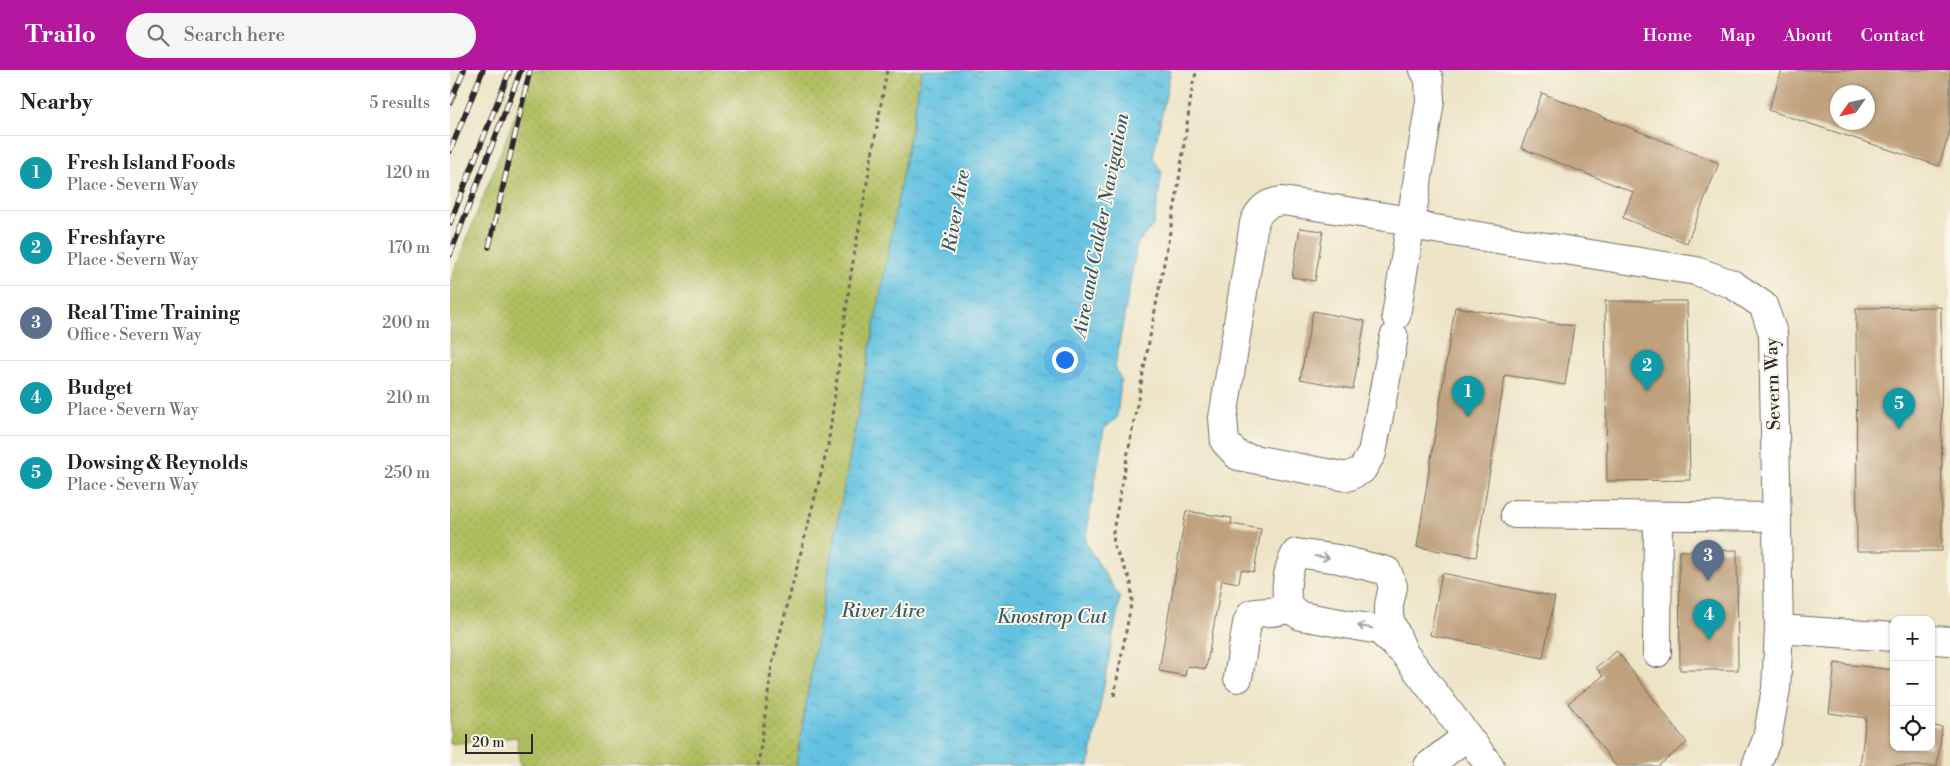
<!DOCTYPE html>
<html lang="en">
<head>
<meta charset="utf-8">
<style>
  body { margin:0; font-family:"Libre Bodoni",serif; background:#f6f6f6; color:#202124 }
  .controls { position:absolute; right:15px; bottom:15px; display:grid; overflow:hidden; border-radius:10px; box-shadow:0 1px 4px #0004 }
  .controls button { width:45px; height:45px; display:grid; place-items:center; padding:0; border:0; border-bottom:1px solid #e0e0e0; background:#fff; color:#202124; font:25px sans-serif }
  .compass { position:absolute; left:1380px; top:15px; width:45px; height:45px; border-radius:50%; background:#fff; box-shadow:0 1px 4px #0004; rotate:236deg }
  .scale { position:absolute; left:15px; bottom:12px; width:68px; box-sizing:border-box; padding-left:5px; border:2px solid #2b2b2b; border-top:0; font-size:14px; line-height:18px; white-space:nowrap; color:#2b2b2b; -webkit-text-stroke:4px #fbf7ec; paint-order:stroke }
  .you { position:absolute; left:614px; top:289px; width:18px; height:18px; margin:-12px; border:4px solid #fff; border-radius:50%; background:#1a73e8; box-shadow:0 0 0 8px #1a73e833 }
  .badge { display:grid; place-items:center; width:32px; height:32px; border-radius:50%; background:#b5179e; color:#fff; font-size:16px; font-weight:700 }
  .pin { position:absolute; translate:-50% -41px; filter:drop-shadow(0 1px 2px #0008) }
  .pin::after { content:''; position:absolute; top:26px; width:18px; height:15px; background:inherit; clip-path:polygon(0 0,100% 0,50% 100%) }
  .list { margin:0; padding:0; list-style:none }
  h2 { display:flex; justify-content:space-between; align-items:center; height:65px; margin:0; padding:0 20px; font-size:21px }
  h2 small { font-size:16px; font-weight:400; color:#757577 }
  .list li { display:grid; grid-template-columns:32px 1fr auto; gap:15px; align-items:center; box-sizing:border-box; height:75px; padding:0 20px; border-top:1px solid #e0e0e0 }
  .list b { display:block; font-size:19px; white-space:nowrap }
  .list p { margin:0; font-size:16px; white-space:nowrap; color:#757577 }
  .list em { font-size:16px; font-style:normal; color:#757577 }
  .icon { flex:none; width:28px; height:28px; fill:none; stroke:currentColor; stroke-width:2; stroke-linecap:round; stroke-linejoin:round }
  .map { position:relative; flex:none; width:1500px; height:696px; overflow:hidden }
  header { display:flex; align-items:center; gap:30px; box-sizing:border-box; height:70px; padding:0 25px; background:#b5179e; color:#fff }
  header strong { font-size:24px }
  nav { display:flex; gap:28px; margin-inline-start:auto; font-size:18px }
  .search { width:350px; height:45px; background:#f6f6f6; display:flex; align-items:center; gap:12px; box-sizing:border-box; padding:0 18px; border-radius:28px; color:#757577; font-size:19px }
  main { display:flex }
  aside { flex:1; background:#fff }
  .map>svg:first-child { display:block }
  .grass { fill:url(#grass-dots); stroke:#6e7446 }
  .water { fill:url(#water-ripples); stroke:#477686 }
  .building { fill:#c0a17e; fill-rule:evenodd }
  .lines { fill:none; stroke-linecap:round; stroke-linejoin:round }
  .minor-casing { stroke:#6f6c61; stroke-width:30 }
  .path { stroke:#6f6c61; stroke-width:3; stroke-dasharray:4 4; stroke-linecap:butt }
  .minor { stroke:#fff; stroke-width:28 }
  .rail-casing { stroke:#2b2b2b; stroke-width:5.5 }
  .rail { stroke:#fbf7ec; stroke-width:4; stroke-dasharray:11; stroke-linecap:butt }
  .oneway { stroke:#a0a0a0 }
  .labels { text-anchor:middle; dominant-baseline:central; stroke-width:4; stroke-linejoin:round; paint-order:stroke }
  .street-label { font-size:18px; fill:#2b2b2b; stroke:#fbf7ec }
  .water-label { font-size:19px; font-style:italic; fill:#3c5862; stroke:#fbf7ec }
</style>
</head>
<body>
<header>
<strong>Trailo</strong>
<div class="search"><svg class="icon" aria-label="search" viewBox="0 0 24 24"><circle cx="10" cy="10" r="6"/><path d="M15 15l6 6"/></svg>Search here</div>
<nav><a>Home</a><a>Map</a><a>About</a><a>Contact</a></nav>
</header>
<main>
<aside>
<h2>Nearby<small>5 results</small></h2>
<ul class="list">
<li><span class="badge" style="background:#0f9aa8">1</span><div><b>Fresh Island Foods</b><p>Place · Severn Way</p></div><em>120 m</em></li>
<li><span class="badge" style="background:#0f9aa8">2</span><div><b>Freshfayre</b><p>Place · Severn Way</p></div><em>170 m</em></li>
<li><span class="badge" style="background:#5c6f8a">3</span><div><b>Real Time Training</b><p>Office · Severn Way</p></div><em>200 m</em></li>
<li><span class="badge" style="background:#0f9aa8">4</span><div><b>Budget</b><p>Place · Severn Way</p></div><em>210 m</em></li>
<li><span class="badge" style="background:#0f9aa8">5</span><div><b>Dowsing &amp; Reynolds</b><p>Place · Severn Way</p></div><em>250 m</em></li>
</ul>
</aside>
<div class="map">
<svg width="1500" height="696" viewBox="0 0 1500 696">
  <defs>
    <pattern id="grass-dots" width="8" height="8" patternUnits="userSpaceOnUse" patternTransform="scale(1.25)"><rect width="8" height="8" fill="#b1be60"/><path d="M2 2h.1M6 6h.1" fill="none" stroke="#98a354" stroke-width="1.8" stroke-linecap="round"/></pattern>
    <pattern id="water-ripples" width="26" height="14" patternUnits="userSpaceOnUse" patternTransform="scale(1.25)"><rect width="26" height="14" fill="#63c2e1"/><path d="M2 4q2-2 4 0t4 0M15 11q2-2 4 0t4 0" fill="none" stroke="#529eb7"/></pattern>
  </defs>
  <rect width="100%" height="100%" fill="#fbf7ec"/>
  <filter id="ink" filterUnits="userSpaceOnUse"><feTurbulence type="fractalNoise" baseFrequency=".02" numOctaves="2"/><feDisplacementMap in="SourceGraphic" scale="10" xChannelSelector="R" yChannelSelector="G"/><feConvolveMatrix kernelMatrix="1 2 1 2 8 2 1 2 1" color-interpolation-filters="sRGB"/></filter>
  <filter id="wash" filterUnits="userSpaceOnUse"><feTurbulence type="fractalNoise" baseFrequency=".0096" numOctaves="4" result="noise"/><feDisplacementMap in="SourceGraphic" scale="20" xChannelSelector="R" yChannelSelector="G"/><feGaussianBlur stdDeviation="1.12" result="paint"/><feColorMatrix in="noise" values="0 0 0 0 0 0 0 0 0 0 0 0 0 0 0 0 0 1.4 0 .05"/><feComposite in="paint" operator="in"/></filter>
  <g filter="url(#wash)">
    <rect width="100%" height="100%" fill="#ede4c6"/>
    <!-- grass -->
    <path class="grass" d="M83,0H472L371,542L346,696H70L67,667L0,674V212Z"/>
    <!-- water -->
    <path class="water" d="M472,0H721L703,87L712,103L704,154L687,174L665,297L671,310L667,348L654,359L635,472L670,528L639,696H346L371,542Z"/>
    <g id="blocks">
      <!-- building -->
      <g class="building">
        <path d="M1332,0H1500V61L1489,96L1318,40ZM1388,22H1418V52H1388Z"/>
        <path d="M1092,23L1269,93L1237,173L1173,148L1183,122L1071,78Z"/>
        <path d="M850,158L873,161L865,211L842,207Z"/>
        <path d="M1155,231H1237L1240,410L1157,411Z"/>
        <path d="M1005,237L1124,256L1115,315L1055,305L1026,487L967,477Z"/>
        <path d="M1491,237L1492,481H1407L1406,238Z"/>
        <path d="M863,241L915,251L903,319L850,309Z"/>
        <path d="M736,441L782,448L781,454L811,459L804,502L791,500L789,513L772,510L756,599L737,596L735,606L709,601Z"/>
        <path d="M1287,480L1288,600H1230L1229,481Z"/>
        <path d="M992,503L1105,527L1093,588L980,565Z"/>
        <path d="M1167,581L1237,673L1208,696H1166L1118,633L1153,606L1146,597Z"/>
        <path d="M1385,593L1444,600V677H1481V656L1492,657L1487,696H1410L1416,648L1379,643Z"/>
      </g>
    </g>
  </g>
  <g filter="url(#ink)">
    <use href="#blocks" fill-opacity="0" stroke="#6f6c61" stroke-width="1"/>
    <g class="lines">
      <!-- minor casing -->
      <g class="minor-casing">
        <g id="minor">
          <path d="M960,155L1246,201L1282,214L1313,235L1323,263L1329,559L1326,619L1317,669L1306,696"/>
          <path d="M946,246L980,31L979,9L974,0"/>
          <path d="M944,267L922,383L912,400L897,407L788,386L775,372L773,348L804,153C809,139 818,132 833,131L961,151"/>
          <path d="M1065,444L1327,447"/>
          <path d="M1329,559L1444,567"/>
          <path d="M1481,570L1500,571"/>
          <path d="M954,583L939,548V535L943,516L937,501L888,489L846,483C837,499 834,521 839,538L851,546L929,560L954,583L1040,696"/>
          <path d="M1207,583L1208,446"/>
          <path d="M788,608L797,553L801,544C814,541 827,544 839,538"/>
          <path d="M978,696L1017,666"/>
        </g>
      </g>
      <!-- path -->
      <g class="path">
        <path d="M664,626L682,529L681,511L664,477L663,461L726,130L743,13L747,0"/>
        <path d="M308,696L322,595L378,376L401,203L437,0"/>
      </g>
      <!-- minor -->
      <use href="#minor" class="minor"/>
      <!-- rail casing -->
      <g class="rail-casing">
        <g id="rail">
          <path d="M0,33L14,0"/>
          <path d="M0,81L33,0"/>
          <path d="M0,153L60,0"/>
          <path d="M39,177L80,0"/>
          <path d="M0,185L71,0"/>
        </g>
      </g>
      <!-- rail -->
      <use href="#rail" class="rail"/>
    </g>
    <!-- one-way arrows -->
    <defs><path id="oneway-shaft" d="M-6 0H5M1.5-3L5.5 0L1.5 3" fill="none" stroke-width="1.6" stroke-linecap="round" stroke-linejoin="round" transform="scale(1.25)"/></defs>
    <g class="oneway">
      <use href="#oneway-shaft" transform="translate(872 487) rotate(8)"/>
      <use href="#oneway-shaft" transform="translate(915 557) rotate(-170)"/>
    </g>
  </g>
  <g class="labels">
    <!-- street labels -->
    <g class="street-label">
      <text transform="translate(1323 314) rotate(-92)">Severn Way</text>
    </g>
    <!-- water labels -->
    <g class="water-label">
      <text transform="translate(506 141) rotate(-80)">River Aire</text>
      <text transform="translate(651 155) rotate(-79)">Aire and Calder Navigation</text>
      <text x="433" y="541">River Aire</text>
      <text x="602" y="547">Knostrop Cut</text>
    </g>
  </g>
</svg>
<div class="controls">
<button>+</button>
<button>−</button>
<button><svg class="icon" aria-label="locate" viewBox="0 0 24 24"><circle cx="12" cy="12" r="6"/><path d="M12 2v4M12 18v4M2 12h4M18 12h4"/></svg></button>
</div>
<svg class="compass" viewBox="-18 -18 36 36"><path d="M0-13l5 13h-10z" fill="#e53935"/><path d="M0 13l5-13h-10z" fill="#757577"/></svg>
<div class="scale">20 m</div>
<div class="you"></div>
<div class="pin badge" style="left:1018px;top:347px;background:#0f9aa8">1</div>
<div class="pin badge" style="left:1197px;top:321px;background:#0f9aa8">2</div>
<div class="pin badge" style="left:1258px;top:511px;background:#5c6f8a">3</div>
<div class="pin badge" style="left:1259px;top:570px;background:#0f9aa8">4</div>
<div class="pin badge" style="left:1449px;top:359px;background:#0f9aa8">5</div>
</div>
</main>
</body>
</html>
